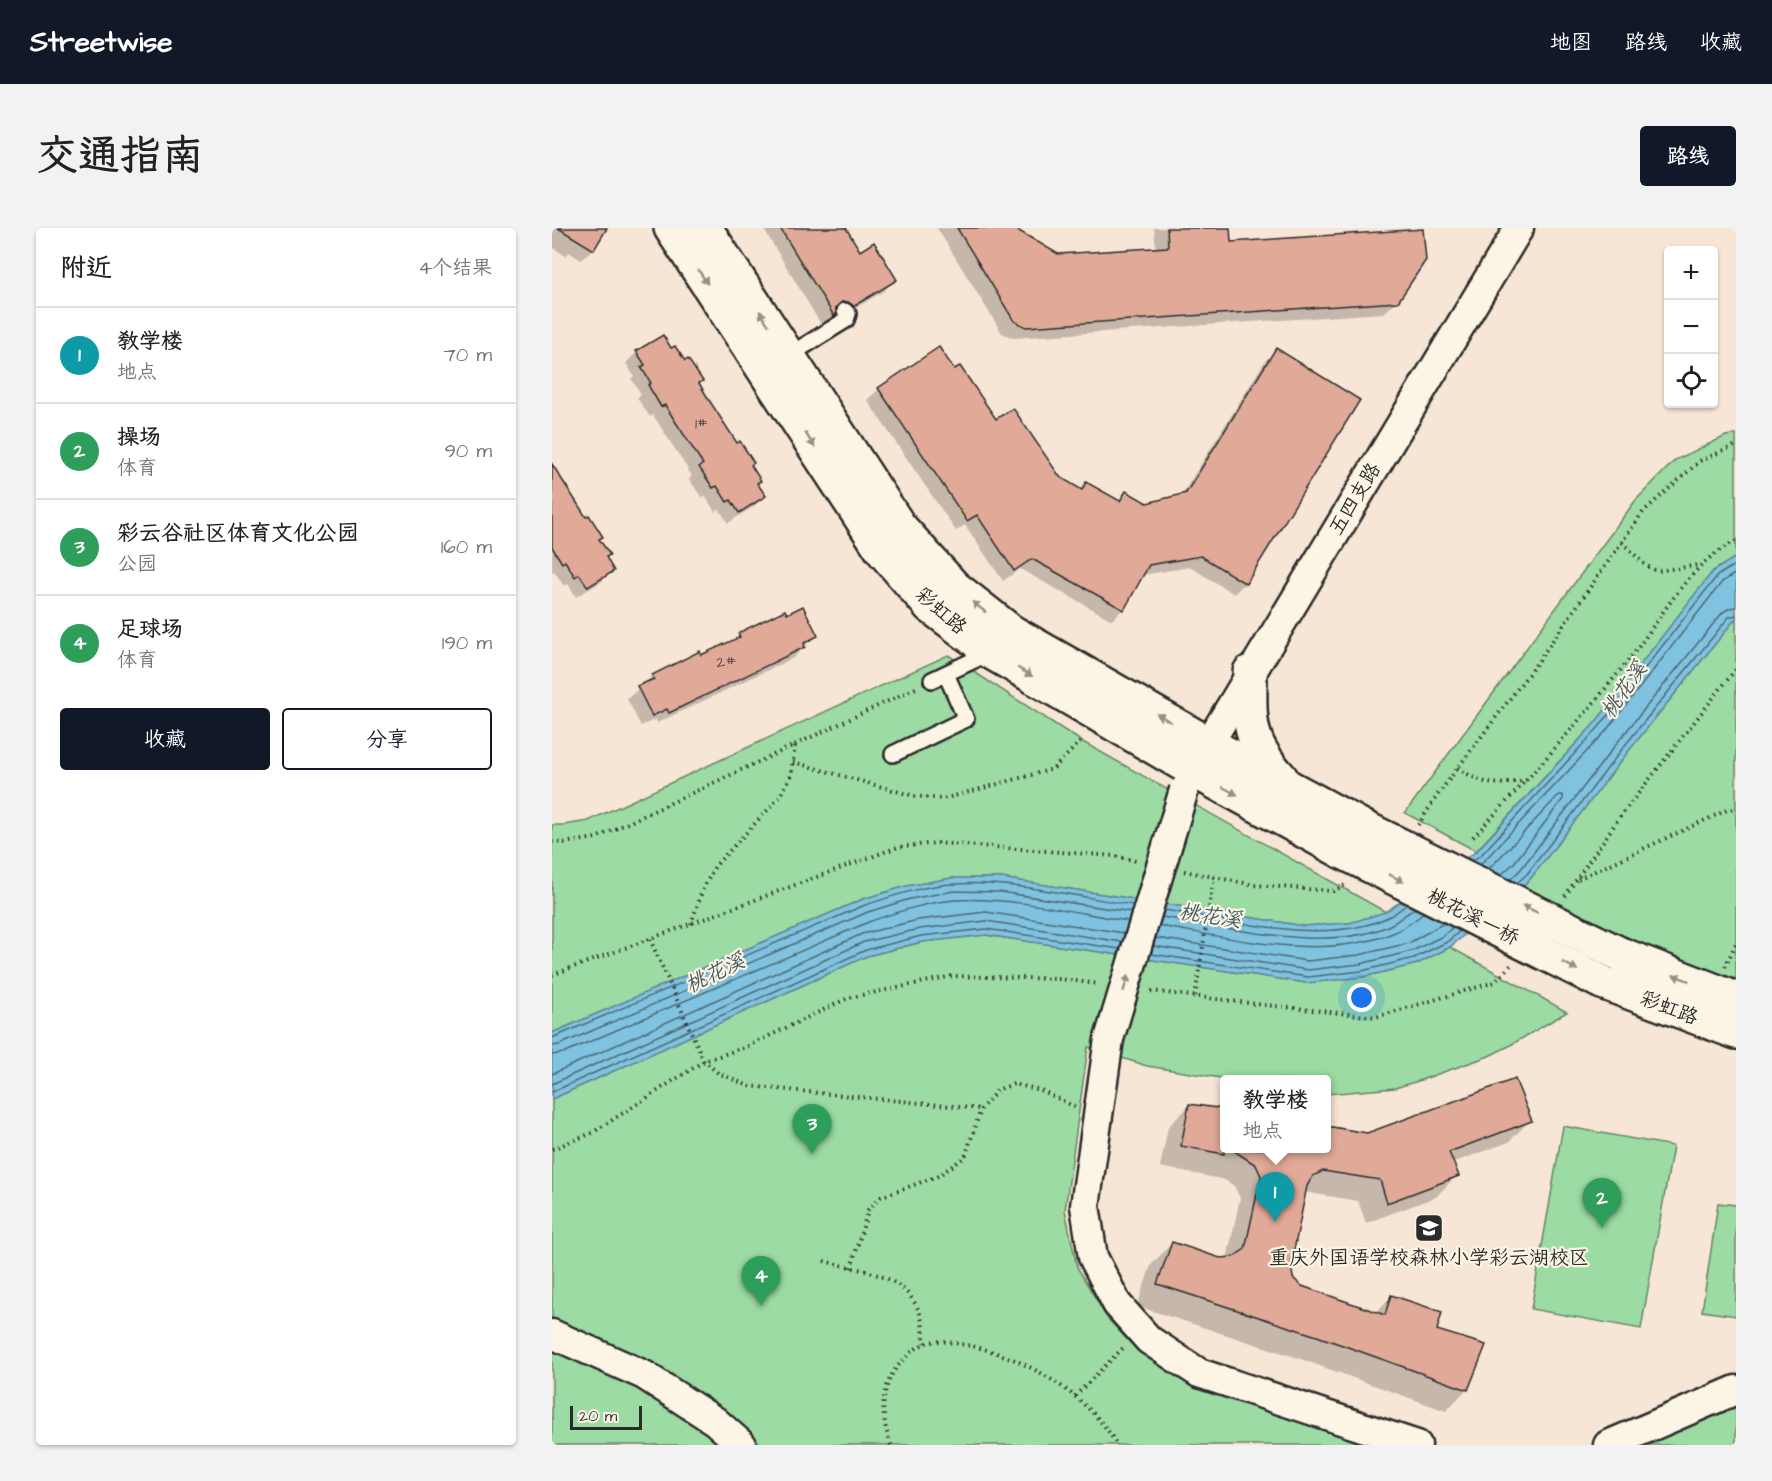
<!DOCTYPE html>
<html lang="zh">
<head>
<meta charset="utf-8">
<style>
  body { margin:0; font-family:"Architects Daughter","LXGW WenKai TC",sans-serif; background:#f2f2f2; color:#222 }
  .controls { position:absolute; right:18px; top:18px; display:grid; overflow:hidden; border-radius:6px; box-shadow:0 2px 4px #0004 }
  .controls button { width:54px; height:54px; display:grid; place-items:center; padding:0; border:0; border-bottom:2px solid #e0e0e0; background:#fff; color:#222; font:30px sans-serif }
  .scale { position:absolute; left:18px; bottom:15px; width:72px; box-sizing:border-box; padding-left:6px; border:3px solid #2b2b2b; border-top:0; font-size:16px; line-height:21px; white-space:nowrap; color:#2b2b2b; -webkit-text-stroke:4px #fcf5e5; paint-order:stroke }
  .you { position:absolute; left:810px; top:770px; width:21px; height:21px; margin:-15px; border:4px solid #fff; border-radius:50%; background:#1a73e8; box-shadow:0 0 0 9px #1a73e833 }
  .badge { display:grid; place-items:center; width:39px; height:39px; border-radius:50%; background:#111827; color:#fff; font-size:20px; font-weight:700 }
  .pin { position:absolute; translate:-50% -50px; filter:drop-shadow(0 2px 3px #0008) }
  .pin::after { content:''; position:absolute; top:32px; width:21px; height:18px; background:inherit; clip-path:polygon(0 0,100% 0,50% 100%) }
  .popup { position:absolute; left:668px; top:847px; width:111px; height:78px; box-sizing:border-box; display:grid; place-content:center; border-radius:6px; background:#fff; filter:drop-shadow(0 2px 4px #0005); font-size:20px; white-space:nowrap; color:#767676 }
  .popup b { font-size:22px; color:#222 }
  .popup::after { content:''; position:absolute; left:50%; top:100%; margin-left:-12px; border:12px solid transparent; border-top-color:#fff }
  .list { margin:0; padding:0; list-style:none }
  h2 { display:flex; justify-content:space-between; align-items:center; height:78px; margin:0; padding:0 24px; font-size:26px }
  h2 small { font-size:20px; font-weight:400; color:#767676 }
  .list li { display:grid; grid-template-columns:39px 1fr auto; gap:18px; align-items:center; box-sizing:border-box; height:96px; padding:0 24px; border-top:2px solid #e0e0e0 }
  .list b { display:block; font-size:22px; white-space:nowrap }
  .list p { margin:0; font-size:20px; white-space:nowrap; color:#767676 }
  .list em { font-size:20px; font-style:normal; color:#767676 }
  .actions { display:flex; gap:12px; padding:18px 24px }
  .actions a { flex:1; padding:14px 0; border:2px solid #111827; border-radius:6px; text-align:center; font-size:21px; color:#111827 }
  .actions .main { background:#111827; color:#fff }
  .icon { flex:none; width:33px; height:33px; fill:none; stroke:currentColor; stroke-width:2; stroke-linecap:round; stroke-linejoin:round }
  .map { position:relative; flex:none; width:1184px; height:1217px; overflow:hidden; border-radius:6px }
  header { display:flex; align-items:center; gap:36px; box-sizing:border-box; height:84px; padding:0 30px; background:#111827; color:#fff }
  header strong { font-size:28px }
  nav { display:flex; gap:33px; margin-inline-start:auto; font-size:21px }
  .intro { display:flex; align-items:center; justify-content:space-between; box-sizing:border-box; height:144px; padding:0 36px }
  h1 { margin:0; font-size:42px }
  .button { padding:15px 27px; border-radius:6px; background:#111827; color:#fff; font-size:21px; font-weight:700 }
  main { display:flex; gap:36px; padding:0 36px }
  aside { flex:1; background:#fff; border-radius:6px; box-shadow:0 2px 4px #0004 }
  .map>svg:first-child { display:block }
  .green { fill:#9cdba3; stroke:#648367; stroke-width:1.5 }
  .water { fill:#80c3e0; stroke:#5e8698; stroke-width:1.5 }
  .shadow { fill:#0003 }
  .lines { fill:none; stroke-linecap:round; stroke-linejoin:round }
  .shore { stroke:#4d6873; stroke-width:1.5 }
  .building { fill:#e1aa98; stroke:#2b2b2b; stroke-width:1.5 }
  .service-casing { stroke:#2b2b2b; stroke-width:20 }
  .minor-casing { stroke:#2b2b2b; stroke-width:33 }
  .secondary-casing { stroke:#2b2b2b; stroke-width:38 }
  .path { stroke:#2b2b2b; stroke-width:4; stroke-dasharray:1.5 4.5; stroke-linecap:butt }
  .service { stroke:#fcf5e5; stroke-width:15 }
  .minor { stroke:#fcf5e5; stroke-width:28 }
  .secondary { stroke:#fcf5e5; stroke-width:33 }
  .minor-bridge-casing { stroke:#2b2b2b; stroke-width:33; stroke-linecap:butt }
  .secondary-bridge-casing { stroke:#2b2b2b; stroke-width:38; stroke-linecap:butt }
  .minor-bridge { stroke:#fcf5e5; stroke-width:28 }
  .secondary-bridge { stroke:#fcf5e5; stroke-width:33 }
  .oneway { fill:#949088 }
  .labels { text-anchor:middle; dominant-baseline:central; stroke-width:4.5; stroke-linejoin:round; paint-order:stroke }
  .number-label { font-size:16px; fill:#584b46 }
  .street-label { font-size:20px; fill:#2b2b2b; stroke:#fcf5e5 }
  .poi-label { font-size:20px; fill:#2b2b2b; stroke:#fcf5e5 }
  .water-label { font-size:21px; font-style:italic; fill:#445961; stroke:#fcf5e5 }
</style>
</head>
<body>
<header>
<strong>Streetwise</strong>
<nav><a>地图</a><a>路线</a><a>收藏</a></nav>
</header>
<div class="intro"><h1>交通指南</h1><a class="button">路线</a></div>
<main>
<aside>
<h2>附近<small>4个结果</small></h2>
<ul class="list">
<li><span class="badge" style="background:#0f9aa8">1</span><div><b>教学楼</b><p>地点</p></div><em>70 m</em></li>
<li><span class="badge" style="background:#2e9e5b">2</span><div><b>操场</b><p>体育</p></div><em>90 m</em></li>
<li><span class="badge" style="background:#2e9e5b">3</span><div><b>彩云谷社区体育文化公园</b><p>公园</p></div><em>160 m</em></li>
<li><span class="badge" style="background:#2e9e5b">4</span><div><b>足球场</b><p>体育</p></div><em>190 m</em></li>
</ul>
<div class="actions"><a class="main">收藏</a><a>分享</a></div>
</aside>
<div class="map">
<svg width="1184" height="1217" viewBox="0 0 1184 1217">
  <rect width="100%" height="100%" fill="#f7e6d6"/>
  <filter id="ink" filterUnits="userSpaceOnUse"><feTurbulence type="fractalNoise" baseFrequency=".0167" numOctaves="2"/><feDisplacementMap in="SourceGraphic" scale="12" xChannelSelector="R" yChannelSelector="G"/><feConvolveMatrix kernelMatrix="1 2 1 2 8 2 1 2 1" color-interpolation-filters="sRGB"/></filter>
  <g filter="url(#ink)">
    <!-- green -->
    <g class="green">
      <path d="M1184,206V329L1161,343L1043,495L924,623L853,585L1083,273L1123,232L1174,208Z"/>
      <path d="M1184,390V753L1074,712L969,660L979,650L1079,520Z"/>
      <path d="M396,427L529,513L834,684L798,695L752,698L449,650H400L355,658L311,671L0,805V597H12L36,593Z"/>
      <path d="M433,707L755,755L811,749L865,736L898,719L1015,784L957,818L937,828L866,853L843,860L774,866V852L675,851L595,838L536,819L513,982L525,1039L555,1090L585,1122L641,1157L815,1217H0V871L315,728L370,714Z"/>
      <path d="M1011,898L1121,918L1089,1101L979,1081Z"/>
      <path d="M1166,975L1184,977V1088L1150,1083Z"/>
      <path d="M1184,1177V1217H1094Z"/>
    </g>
    <!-- water -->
    <path class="water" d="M1184,329V390L1079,520L979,650L898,719L865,736L811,749L755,755L434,707L370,714L315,728L0,871V805L311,671L355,658L400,650H449L752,698L798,695L833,684L925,623L1043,495L1161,343Z"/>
    <!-- shadow -->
    <g class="shadow">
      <path d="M0,0H53L41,21L29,32L17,24L14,28L0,19Z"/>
      <path d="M211,0H292L307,25L343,51L332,63L290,88L282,83L283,86L270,98Z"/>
      <path d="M385,0H459L505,28L604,21L602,0H677L678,16L845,73L832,85L461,110L450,105Z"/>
      <path d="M387,121L402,143L444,193L507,250L528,263L535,256L566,274L574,265L594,276L629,268L713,133L725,122L693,355L682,366L638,339L590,347L571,381L560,392L468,341L451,353L413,297L404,303L315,172L327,161Z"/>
      <path d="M85,124L146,156L198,237L204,256L212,268L201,279L176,295L167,281L163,284L153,268L150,270L137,251L140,248L112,204L101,187L98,189L85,170L89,166L79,151L82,148L74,135Z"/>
      <path d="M0,239L46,312L52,330L60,343L49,354L24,369L16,356L12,358L2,343L0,344Z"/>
      <path d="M233,384L235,388L264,407L241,430L105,495L104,491L89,498L75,471L100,448L147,425L149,429L177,416L187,406Z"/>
      <path d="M638,877L672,883V920H774V900L815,907L978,892L957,914L900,935L905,947L884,969L814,995L806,973L752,964L737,1037L740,1051L750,1060L823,1085L840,1069L883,1103L915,1161L894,1183L743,1129L585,1078L599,1037L620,1015L667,1032L675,1031L688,970L682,958L673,952L608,939L616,899Z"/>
    </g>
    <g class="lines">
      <!-- shore -->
      <g class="shore">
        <path d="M920,633L929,627L1047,499L1165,348L1184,336"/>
        <path d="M928,637L1053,504L1170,354L1184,345"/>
        <path d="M937,641L1007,567H1011V571L962,635L949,647"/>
        <path d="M958,652L969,641L1068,511L1171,384L1178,380L1184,379"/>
        <path d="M965,655L975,646L1074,516L1177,389L1184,387"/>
        <path d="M612,682C677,692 775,719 836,689C843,686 849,681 855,676"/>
        <path d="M610,689C675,699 780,727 840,696C848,691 856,685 863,680"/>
        <path d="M607,698C683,710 767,734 841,705C852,701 863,692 872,685"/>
        <path d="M604,710L756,733L807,727L857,715L892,695"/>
        <path d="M601,718L756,742L808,736L860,723L891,708L901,699"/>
        <path d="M599,726L756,749L810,743L862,730L895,714L908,703"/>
        <path d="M0,810L313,677C342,668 372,657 403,656C462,653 522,668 581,677"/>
        <path d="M0,818L7,817L316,684L358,671L402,663L448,664L579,684"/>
        <path d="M0,827L11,825L319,693C346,684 375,674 403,672C461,669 520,684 576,693"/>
        <path d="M0,846L310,706L366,692L434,684L572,705"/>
        <path d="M0,856L312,714L368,701L434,693L570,714"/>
        <path d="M0,864L314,722L369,708L434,701L568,721"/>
      </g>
    </g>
    <!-- building -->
    <g class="building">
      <path d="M6,0H55L42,22Z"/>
      <path d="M228,0H294L308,23L322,14L345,52L302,78L296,74H290L284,80V87L282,88Z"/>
      <path d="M405,0H462L506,26L616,19L615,0H678L679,14L871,1L874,32L846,74L474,99L462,93Z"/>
      <path d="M111,107L119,120L123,118L133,133L136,131L151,153L147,155L157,172L185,215L188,213L202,235L199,237L209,253L205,255L214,268L187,285L179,272L175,274L165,258L161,260L147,239L151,236L123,193L113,177L109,179L96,157L99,155L89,139L93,137L84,123Z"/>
      <path d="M387,119L402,141L408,138L444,191L461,180L508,249L530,262L534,254L568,273L574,263L595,275L634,265L724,120L808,172L694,356L649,328L597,337L572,382L480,331L462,343L425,287L415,293L326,160Z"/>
      <path d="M0,236L34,289L37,287L51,309L47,311L58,327L54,329L62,343L36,359L27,346L23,349L13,333L10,335L0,319Z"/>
      <path d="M251,378L266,408L252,415L253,419L117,485L115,481L100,488L85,458L102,451L100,447L148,423L149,427L188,409L186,405L233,382L235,386Z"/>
      <path d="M963,851L980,893L897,924L907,948L835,975L828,952L771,943L761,948L755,958L739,1037L741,1050L750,1058L833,1087L839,1067L890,1084L885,1102L934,1117L916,1162L765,1108L605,1056L620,1014L668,1030L681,1029L693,1021L709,948L704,937L679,921H774V898L815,905Z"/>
      <path d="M637,876L672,881V926L629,918Z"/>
    </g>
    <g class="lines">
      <!-- service casing -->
      <g class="service-casing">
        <g id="service">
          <path d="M236,128L294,92L296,86L293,83"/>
          <path d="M380,452L439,424"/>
          <path d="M341,526L414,491L394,446"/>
        </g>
      </g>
      <!-- minor casing -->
      <g class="minor-casing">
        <g id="minor">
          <path d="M645,535L967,0"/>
          <path d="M557,811L533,978L541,1029L565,1076L597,1112L647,1145L865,1217"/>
          <path d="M0,1106L92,1147L163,1193L190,1217"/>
          <path d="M1056,1217L1184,1162"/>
        </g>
      </g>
      <!-- secondary casing -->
      <g class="secondary-casing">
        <g id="secondary">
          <path d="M119,0L330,322L378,378L439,424L641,542L791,624"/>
          <path d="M153,0L347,298L402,359L458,403L657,516L811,599"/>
          <path d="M698,444C698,492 694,512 729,550"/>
          <path d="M1068,726L1184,771"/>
          <path d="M1050,754L1184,804"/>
        </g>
      </g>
      <!-- path -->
      <g class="path">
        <path d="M1070,314L1093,337L1105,343L1148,337"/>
        <path d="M241,534L362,568L391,571L501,541L529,513"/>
        <path d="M905,540C935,558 940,558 974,552"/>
        <path d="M866,597L887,565L987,432L1091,284L1148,233L1184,217"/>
        <path d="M921,609C976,552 1029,492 1078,430C1110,390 1136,336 1184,313"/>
        <path d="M0,614L12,615L44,610L364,460"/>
        <path d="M632,643L702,657L781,663L793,657"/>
        <path d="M1026,651L1175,582L1184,581"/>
        <path d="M1013,668L1070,586L1184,441"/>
        <path d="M139,696L151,661L163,638L227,570L239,548L243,518"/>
        <path d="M98,711L152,833L166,845L197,858L429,881"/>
        <path d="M1173,739L1184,715"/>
        <path d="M0,747L346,619L385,615L563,628L584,633"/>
        <path d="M599,763L704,776L824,789L943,754L959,737"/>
        <path d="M643,768L662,649"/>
        <path d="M0,921L40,905L152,833L194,819L296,770L401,748L509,751L547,756"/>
        <path d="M272,1033C308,1043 350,1044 367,1083C371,1092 371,1105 373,1115"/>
        <path d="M299,1040L316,982L329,969L386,948L413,929L429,881L445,862L462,856L489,862L523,879"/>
        <path d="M523,1168L571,1120"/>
        <path d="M339,1217C329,1190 327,1163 345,1139C352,1130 361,1121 372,1116C382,1111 398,1114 408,1116C465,1124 536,1165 565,1217"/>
      </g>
      <!-- service -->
      <use href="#service" class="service"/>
      <!-- minor -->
      <use href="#minor" class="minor"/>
      <!-- secondary -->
      <use href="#secondary" class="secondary"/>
      <!-- minor-bridge casing -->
      <g class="minor-bridge-casing">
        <path id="minor-bridge" d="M557,811L632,562"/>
      </g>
      <!-- secondary-bridge casing -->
      <g class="secondary-bridge-casing">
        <g id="secondary-bridge">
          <path d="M811,599L1068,726"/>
          <path d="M791,624L1050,754"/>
        </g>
      </g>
      <!-- minor-bridge -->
      <use href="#minor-bridge" class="minor-bridge"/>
      <!-- secondary-bridge -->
      <use href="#secondary-bridge" class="secondary-bridge"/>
    </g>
    <!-- one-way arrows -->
    <defs><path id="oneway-solid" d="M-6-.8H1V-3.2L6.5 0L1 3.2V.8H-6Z" transform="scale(1.5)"/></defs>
    <g class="oneway">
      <use href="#oneway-solid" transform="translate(151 49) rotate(57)"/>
      <use href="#oneway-solid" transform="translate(212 90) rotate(-123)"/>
      <use href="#oneway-solid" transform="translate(258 212) rotate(57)"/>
      <use href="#oneway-solid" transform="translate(427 379) rotate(-142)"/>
      <use href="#oneway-solid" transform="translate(473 444) rotate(30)"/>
      <use href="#oneway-solid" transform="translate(612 490) rotate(-150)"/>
      <use href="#oneway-solid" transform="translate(678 563) rotate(28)"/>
      <use href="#oneway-solid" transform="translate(844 650) rotate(27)"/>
      <use href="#oneway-solid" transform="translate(978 681) rotate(-154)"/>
      <use href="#oneway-solid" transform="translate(1018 738) rotate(27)"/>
      <use href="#oneway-solid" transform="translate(1129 750) rotate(-159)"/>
      <use href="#oneway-solid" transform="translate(574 755) rotate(-73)"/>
    </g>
  </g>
  <!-- icons -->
  <defs>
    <g id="school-square" transform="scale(1.5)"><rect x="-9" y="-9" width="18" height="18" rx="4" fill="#2b2b2b" stroke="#fcf5e5"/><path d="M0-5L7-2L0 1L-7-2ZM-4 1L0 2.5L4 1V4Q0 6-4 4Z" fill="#fff"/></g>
  </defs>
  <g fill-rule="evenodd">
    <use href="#school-square" x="877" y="1000"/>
  </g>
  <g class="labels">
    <!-- number labels -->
    <g class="number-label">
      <text x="149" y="196">1#</text>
      <text x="174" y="434">2#</text>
    </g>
    <!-- street labels -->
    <g class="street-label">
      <text transform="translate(803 271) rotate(-59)">五四支路</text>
      <text transform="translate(389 383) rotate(41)">彩虹路</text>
      <text transform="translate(921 689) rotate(27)">桃花溪一桥</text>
      <text transform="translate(1117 780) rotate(21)">彩虹路</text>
    </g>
    <!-- poi labels -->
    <g class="poi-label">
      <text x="877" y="1030">重庆外国语学校森林小学彩云湖校区</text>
    </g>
    <!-- water labels -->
    <g class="water-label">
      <text transform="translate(1072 462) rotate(-55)">桃花溪</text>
      <text transform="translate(658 688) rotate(8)">桃花溪</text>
      <text transform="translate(163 745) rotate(-26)">桃花溪</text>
    </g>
  </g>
</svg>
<div class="controls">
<button>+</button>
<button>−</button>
<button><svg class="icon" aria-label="locate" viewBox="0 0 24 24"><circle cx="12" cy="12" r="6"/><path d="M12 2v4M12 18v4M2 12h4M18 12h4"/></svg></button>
</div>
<div class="scale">20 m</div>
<div class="you"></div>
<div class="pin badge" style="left:723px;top:994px;background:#0f9aa8">1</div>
<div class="popup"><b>教学楼</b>地点</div>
<div class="pin badge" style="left:1050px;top:1000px;background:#2e9e5b">2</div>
<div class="pin badge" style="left:260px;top:926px;background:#2e9e5b">3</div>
<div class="pin badge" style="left:209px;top:1078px;background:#2e9e5b">4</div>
</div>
</main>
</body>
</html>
